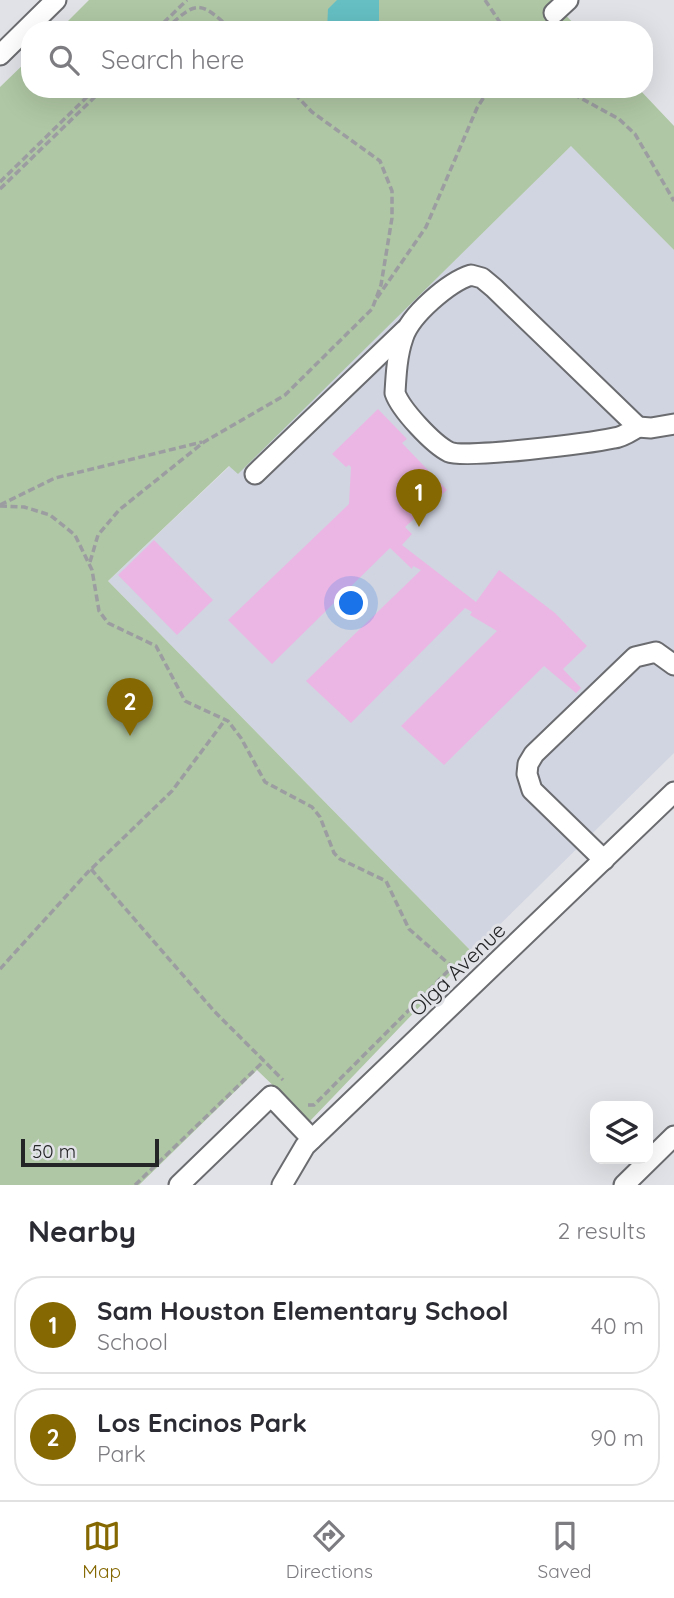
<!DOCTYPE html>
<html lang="en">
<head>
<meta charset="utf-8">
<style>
  body { margin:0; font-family:Quicksand,sans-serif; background:#f2f2f3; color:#2b2b33 }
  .controls { position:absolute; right:21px; bottom:21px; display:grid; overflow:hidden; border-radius:14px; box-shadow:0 7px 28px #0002 }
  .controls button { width:63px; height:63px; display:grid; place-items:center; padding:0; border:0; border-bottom:2px solid #e1e1e2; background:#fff; color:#2b2b33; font:35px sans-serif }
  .scale { position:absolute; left:21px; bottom:18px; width:138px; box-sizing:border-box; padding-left:7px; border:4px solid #242526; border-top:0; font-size:19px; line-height:24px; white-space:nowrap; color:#242526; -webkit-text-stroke:5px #e1e2e7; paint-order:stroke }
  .you { position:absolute; left:352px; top:604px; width:24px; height:24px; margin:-18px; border:5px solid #fff; border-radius:50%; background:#1a73e8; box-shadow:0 0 0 10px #1a73e833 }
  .badge { display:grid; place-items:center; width:46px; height:46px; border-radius:50%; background:#856802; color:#fff; font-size:23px; font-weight:700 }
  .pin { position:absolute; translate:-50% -58px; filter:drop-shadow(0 2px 4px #0008) }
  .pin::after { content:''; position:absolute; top:37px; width:24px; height:21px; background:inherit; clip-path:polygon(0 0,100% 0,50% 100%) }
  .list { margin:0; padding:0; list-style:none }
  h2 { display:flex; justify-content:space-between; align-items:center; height:91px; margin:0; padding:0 28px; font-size:30px }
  h2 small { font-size:23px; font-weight:400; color:#7c7c81 }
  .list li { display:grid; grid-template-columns:46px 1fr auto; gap:21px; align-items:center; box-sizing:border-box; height:98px; margin:0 14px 14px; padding:0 14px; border:2px solid #e1e1e2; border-radius:28px }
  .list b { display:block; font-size:26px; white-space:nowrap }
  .list p { margin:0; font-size:23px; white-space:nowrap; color:#7c7c81 }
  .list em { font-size:23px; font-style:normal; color:#7c7c81 }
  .icon { flex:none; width:38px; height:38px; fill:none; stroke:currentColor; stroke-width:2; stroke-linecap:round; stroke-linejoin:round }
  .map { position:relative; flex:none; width:674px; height:1185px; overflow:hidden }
  .search { position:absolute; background:#fff; box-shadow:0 7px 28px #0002; left:21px; right:21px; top:21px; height:77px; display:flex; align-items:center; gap:18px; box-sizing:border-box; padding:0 24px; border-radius:28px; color:#7c7c81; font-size:26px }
  .sheet { height:315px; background:#fff }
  nav { display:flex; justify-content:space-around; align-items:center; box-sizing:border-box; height:98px; border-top:2px solid #e1e1e2; background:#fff; font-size:19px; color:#7c7c81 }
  nav a { display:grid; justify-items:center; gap:4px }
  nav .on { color:#856802 }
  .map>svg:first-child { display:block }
  .built { fill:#d1d5e1 }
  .green { fill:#afc7a4 }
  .water { fill:#65bfc3 }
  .building { fill:#ebb6e4 }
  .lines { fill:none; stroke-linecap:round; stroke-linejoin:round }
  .minor-casing { stroke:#6b6c70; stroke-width:23 }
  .path { stroke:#9c9da1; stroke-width:3.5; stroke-dasharray:7 3.5; stroke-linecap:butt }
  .minor { stroke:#fff; stroke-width:19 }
  .labels { text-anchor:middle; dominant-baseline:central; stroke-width:6; stroke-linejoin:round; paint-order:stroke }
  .street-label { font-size:21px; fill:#242526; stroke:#e1e2e7 }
</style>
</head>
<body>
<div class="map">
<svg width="674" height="1185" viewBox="0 0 674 1185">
  <rect width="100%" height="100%" fill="#e1e2e7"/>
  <!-- built -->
  <path class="built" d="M572,145L674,250V753L472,952L108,581L230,466L238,473Z"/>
  <!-- green -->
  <g class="green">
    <path d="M89,0H551L580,30H59Z"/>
    <path d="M30,58V89H639L674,126V250L571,146L238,474L229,466L108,581L472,952L310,1121L257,1070L139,1185H0V87Z"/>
  </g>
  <!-- water -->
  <path class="water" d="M337,0H379V30H327L328,9Z"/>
  <!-- building -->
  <g class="building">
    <path d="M378,409L407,439L402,443L447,490L405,527L412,534L402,545L476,602L499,570L555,613L587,646L563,669L581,688L576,693L544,666L444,765L401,726L497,631L470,615L472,612L465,608L351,723L306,681L421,570L413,566L412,569L390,548L272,664L228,620L349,504L351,467L349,465L346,467L332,454Z"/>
    <path d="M154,540L213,600L177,635L118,575Z"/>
  </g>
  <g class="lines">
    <!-- minor casing -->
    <g class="minor-casing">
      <g id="minor">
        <path d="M554,13L568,0"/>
        <path d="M0,55L56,0"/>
        <path d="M471,275L482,278L494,288L638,427C631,431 623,437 614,438C591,443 465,459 449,452C433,444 401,410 395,393C396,375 397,355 403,338C410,315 449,282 471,275Z"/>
        <path d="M638,427L651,428L674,424"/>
        <path d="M255,474L405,330"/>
        <path d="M604,860L532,790L527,774L528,764L534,754L635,657L656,652L674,665"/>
        <path d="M179,1185L271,1096L312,1139"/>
        <path d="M282,1185L305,1146L674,792"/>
        <path d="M624,1185L674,1136"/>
      </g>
    </g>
    <!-- path -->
    <g class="path">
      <path d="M485,0L505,30"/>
      <path d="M156,30L187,0"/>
      <path d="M165,30C197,0 199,0 232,30"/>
      <path d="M564,89L619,119L635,134L674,201"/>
      <path d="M0,182L95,89"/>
      <path d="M0,189L103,89"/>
      <path d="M377,298L426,227L477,108L489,89"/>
      <path d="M0,505L55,478L202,442"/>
      <path d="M0,506L24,507L50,515L75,535L92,570L99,611L108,623L156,646L185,701L228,721L241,738L265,782L312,807L320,817L334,853L340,859L386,881L409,929L457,971"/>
      <path d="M90,562L98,535L119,510L204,442L285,395L372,309L381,285L392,218V191L380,161L312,112L290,89"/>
      <path d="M91,869L214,1011L283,1080"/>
      <path d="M0,969L88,872L172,791L225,720"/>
      <path d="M308,1105H314L452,967"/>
      <path d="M135,1185L264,1061"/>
    </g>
    <!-- minor -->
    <use href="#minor" class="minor"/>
  </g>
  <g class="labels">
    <!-- street labels -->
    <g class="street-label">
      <text transform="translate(457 969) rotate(-44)">Olga Avenue</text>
    </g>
  </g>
</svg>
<div class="controls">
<button><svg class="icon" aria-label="layers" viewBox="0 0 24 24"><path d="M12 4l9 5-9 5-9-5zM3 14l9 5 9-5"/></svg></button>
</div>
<div class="scale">50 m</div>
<div class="you"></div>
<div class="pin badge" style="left:419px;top:527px">1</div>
<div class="pin badge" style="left:130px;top:736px">2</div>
<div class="search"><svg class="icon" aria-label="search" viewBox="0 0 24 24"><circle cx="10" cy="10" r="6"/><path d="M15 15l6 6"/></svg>Search here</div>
</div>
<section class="sheet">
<h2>Nearby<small>2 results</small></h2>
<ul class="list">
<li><span class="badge">1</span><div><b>Sam Houston Elementary School</b><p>School</p></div><em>40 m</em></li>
<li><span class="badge">2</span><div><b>Los Encinos Park</b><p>Park</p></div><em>90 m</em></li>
</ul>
</section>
<nav>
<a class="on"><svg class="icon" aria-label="map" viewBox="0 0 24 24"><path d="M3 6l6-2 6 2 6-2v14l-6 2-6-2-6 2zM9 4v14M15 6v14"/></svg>Map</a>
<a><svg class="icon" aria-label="directions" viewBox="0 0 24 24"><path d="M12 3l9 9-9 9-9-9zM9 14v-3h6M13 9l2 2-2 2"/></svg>Directions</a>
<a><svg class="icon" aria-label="saved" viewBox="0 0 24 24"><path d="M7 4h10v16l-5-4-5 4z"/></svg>Saved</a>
</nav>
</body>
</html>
